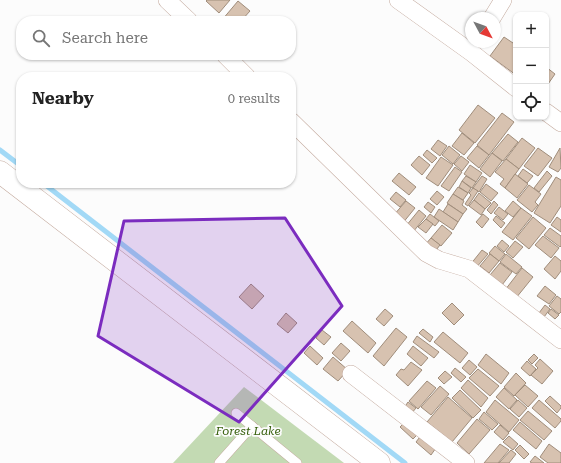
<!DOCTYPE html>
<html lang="en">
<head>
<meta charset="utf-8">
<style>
  body { margin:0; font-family:"Roboto Serif",serif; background:#f2f2f2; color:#222 }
  .controls { position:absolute; right:12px; top:12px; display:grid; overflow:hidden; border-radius:8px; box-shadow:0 1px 3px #0004 }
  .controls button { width:36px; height:36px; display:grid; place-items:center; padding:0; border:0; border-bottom:1px solid #e0e0e0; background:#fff; color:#222; font:20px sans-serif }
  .compass { position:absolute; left:465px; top:12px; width:36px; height:36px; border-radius:50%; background:#fff; box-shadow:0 1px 3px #0004; rotate:131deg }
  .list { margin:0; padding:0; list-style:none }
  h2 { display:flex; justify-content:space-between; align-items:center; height:52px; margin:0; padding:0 16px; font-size:17px }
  h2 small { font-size:13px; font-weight:400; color:#767676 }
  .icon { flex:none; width:22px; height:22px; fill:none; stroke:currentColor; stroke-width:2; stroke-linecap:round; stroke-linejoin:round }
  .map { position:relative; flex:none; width:561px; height:463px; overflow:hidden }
  .search { position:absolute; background:#fff; box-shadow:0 1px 3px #0004; left:16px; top:16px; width:280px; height:44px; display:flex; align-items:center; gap:10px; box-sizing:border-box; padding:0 14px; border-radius:16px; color:#767676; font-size:15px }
  .panel { position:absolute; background:#fff; box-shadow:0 1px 3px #0004; left:16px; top:72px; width:280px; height:116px; border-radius:16px }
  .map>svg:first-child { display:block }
  .green { fill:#c3dab3 }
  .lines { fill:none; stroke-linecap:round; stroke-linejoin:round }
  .stream { stroke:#a2d9f6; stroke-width:5 }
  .building { fill:#d7c2b0; stroke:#a08d7b }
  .service-casing { stroke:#c3a99d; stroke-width:10 }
  .minor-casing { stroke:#c3a99d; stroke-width:18 }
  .tertiary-casing { stroke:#c3a99d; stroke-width:23 }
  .service { stroke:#fff; stroke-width:9 }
  .minor { stroke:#fff; stroke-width:17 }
  .tertiary { stroke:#fff; stroke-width:22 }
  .marked { fill:#7b2cbf; fill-opacity:0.2; stroke:#7b2cbf; stroke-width:3; stroke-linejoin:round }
  .labels { text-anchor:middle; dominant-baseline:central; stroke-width:3.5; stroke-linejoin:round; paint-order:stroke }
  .park-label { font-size:12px; font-style:italic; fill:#38600d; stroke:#fcfcfc }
</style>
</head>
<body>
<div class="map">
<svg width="561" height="463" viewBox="0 0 561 463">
  <rect width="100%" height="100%" fill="#fcfcfc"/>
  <!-- green -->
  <path class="green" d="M244,387L344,463H173Z"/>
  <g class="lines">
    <!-- stream -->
    <g class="stream">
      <path d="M0,150L21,166"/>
      <path d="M43,183L405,463"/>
    </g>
  </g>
  <!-- building -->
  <g class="building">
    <path d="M207,0H230L219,13L206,1Z"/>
    <path d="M238,1L250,11L241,21H223L222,20Z"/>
    <path d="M504,37L516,45V75L490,56Z"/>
    <path d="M546,67L555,74L546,87Z"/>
    <path d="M478,105L495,118L475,143L459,130Z"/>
    <path d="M502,113L514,122L489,155L477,145Z"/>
    <path d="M462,133L474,143L464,155L452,146Z"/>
    <path d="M508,134L518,142L503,161L492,153Z"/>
    <path d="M522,138L535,148L519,169L506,159Z"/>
    <path d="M438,140L447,146L440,156L431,149Z"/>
    <path d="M449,146L460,155L453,164L442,155Z"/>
    <path d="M477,146L489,155L479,168L467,158Z"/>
    <path d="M538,148L552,158L538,176L524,166Z"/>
    <path d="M560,148L561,168L558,172L549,167Z"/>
    <path d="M427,150L437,158L432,163L423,155Z"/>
    <path d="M492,153L502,161L490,177L480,169Z"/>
    <path d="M419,156L430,165L422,175L411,165Z"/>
    <path d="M461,156L469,162L462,171L454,164Z"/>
    <path d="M441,157L453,165L438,186L426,178Z"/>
    <path d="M506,159L519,169L505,188L500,184L504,179L495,172Z"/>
    <path d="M470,165L482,173L476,182L464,174Z"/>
    <path d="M455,167L462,172L449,191L441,186Z"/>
    <path d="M523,169L533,176L527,183L518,176Z"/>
    <path d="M547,171L552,176L539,192L534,188Z"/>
    <path d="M399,173L416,187L409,195L392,181Z"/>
    <path d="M515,174L528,184L517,198L505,188Z"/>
    <path d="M466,176L476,182L472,188L462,181Z"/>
    <path d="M482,176L487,179L479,192L473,188Z"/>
    <path d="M556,177L561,180V206L550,223L534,213Z"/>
    <path d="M462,181L471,188L468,193L459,187Z"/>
    <path d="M486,184L498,193L491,201L480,192Z"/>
    <path d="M529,185L541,194L535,202L538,205L532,212L517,200Z"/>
    <path d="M458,187L468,193L463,200L453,194Z"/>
    <path d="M473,188L478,191L468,206L465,204L471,195L469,193Z"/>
    <path d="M437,191L444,197L437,205L430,199Z"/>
    <path d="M396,192L406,200L400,207L390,199Z"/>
    <path d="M479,193L491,203L485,209L474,200Z"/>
    <path d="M453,194L464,201L462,205L467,209L463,214L447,203Z"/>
    <path d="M474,200L485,209L481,215L469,206Z"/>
    <path d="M406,201L415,208L402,224L393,216Z"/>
    <path d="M494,201L498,205L491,214L487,210Z"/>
    <path d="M513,201L521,208L513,217L505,211Z"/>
    <path d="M428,202L435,207L431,213L424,207Z"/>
    <path d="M448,204L463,214L458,222L443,212Z"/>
    <path d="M499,207L508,214L503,220L494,213Z"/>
    <path d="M521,208L532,216L513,240L502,232Z"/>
    <path d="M439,209L458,222L453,230L434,217Z"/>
    <path d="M419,210L426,216L413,232L406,226Z"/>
    <path d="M430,214L439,221L435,226L426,219Z"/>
    <path d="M483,214L489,219L482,228L476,222Z"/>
    <path d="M496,216L505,223L501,228L493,220Z"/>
    <path d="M533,217L546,228L529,249L516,238Z"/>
    <path d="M557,217L561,220V232L551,225Z"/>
    <path d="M426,219L433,224L426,233L418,227Z"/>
    <path d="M442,225L452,233L441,246L431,238Z"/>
    <path d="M550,228L561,236V246L560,247L544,235Z"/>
    <path d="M543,236L559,248L551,258L535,245Z"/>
    <path d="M431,238L440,245L433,254L424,246Z"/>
    <path d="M502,240L509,246L504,252L497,246Z"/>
    <path d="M515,241L523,247L513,258L506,252Z"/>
    <path d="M495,246L505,254L499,261L489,253Z"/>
    <path d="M482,250L488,254L475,269L470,265Z"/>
    <path d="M490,254L499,261L489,273L480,266Z"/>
    <path d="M506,254L522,267L516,274L500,262Z"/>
    <path d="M555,256L561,261V271L555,279L544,269Z"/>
    <path d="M500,263L512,272L502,285L490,275Z"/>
    <path d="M522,268L533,277L516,298L505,290Z"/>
    <path d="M251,284L264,296L252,309L239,297Z"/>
    <path d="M545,286L556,295L549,304L537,296Z"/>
    <path d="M557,296L561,299V312L559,314L549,306Z"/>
    <path d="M452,303L464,315L454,325L442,313Z"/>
    <path d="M545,305L550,309L541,321L536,317Z"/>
    <path d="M385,309L393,316L384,326L376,319Z"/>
    <path d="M551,309L559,315L555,319L548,313Z"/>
    <path d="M286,313L297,323L288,333L277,324Z"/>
    <path d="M352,321L376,343L368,353L343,331Z"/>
    <path d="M396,328L407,337L384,366L373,356Z"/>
    <path d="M423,329L433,337L430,342L419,333Z"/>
    <path d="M322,330L331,337L324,345L316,338Z"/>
    <path d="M443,332L468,353L460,363L434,342Z"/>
    <path d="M417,336L439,352L434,358L413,342Z"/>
    <path d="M341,343L350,351L341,361L332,353Z"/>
    <path d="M310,346L323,358L317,365L304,353Z"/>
    <path d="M413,346L428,358L421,366L407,354Z"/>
    <path d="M486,354L509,373L501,384L478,365Z"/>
    <path d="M534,354L538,358L532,364L528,360Z"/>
    <path d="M333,357L348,370L338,381L323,369Z"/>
    <path d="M540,359L553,371L542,384L531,375L538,368L535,365Z"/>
    <path d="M469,360L477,367L470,375L462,368Z"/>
    <path d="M527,361L536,369L530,376L521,368Z"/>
    <path d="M411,362L422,370L408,386L396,375L401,369L404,370Z"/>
    <path d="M455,368L466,377L461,382L451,373Z"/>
    <path d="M478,369L499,386L490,396L469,378Z"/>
    <path d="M445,371L452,377L444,384L438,378Z"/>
    <path d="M516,373L526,383L514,396L504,387Z"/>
    <path d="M468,380L488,398L481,407L461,388Z"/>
    <path d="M427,381L436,388L418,409L409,401Z"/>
    <path d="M525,385L538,396L528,407L515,395Z"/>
    <path d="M440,386L449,394L431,415L421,407Z"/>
    <path d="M504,388L517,400L509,409L496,397Z"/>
    <path d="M460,390L481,410L473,418L452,398Z"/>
    <path d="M550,396L561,406V408L557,413L545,401Z"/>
    <path d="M448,397L472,418L452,442L427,422Z"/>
    <path d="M495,400L519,420L509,432L486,412Z"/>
    <path d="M518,400L527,408L519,417L510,409Z"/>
    <path d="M539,400L561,419V421L555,428L532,408Z"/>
    <path d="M408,402L416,408L411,414L404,408Z"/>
    <path d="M528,411L552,431L544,440L520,420Z"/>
    <path d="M484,412L498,424L492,430L479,419Z"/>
    <path d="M477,419L490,430L469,454L457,443Z"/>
    <path d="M405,422L418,434L413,439L400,427Z"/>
    <path d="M520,422L542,441L536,449L513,430Z"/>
    <path d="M500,425L509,433L503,440L494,432Z"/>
    <path d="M423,433L438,445L431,455L416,442Z"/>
    <path d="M509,436L518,444L513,450L503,442Z"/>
    <path d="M500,444L509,450L498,463H484Z"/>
    <path d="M549,444L561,453V463H548L540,457Z"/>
    <path d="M520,445L529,454L524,459L515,450Z"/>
    <path d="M511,450L516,454L509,463H499Z"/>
    <path d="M535,456L544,463H532L530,462Z"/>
  </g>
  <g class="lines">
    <!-- service casing -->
    <g class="service-casing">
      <g id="service">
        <path d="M236,413L297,463"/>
        <path d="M219,463L252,426"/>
      </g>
    </g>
    <!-- minor casing -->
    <g class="minor-casing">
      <g id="minor">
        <path d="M167,0L189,21"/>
        <path d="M398,0L472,53L516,88"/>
        <path d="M492,18L503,0"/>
        <path d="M225,55L247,77"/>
        <path d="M546,112L561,123"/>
        <path d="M291,121L426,253L439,260L469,269L561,340"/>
        <path d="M351,374L466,463"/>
      </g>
    </g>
    <!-- tertiary casing -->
    <g class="tertiary-casing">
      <path id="tertiary" d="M0,172L379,463"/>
    </g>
    <!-- service -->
    <use href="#service" class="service"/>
    <!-- minor -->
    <use href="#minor" class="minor"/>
    <!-- tertiary -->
    <use href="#tertiary" class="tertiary"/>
  </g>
  <!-- marked area -->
  <path class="marked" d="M285,218L342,306L239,422L98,336L124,221Z"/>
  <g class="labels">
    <!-- park labels -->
    <g class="park-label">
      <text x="248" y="431">Forest Lake</text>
    </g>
  </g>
</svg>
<div class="controls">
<button>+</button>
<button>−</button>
<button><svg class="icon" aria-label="locate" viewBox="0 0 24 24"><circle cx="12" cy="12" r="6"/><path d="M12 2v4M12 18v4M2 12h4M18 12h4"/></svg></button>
</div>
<svg class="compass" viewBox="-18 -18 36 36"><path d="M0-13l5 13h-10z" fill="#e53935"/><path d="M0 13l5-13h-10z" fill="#767676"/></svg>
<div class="search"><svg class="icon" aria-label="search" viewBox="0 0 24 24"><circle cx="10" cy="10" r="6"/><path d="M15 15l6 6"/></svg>Search here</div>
<section class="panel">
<h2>Nearby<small>0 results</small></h2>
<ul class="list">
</ul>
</section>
</div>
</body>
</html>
